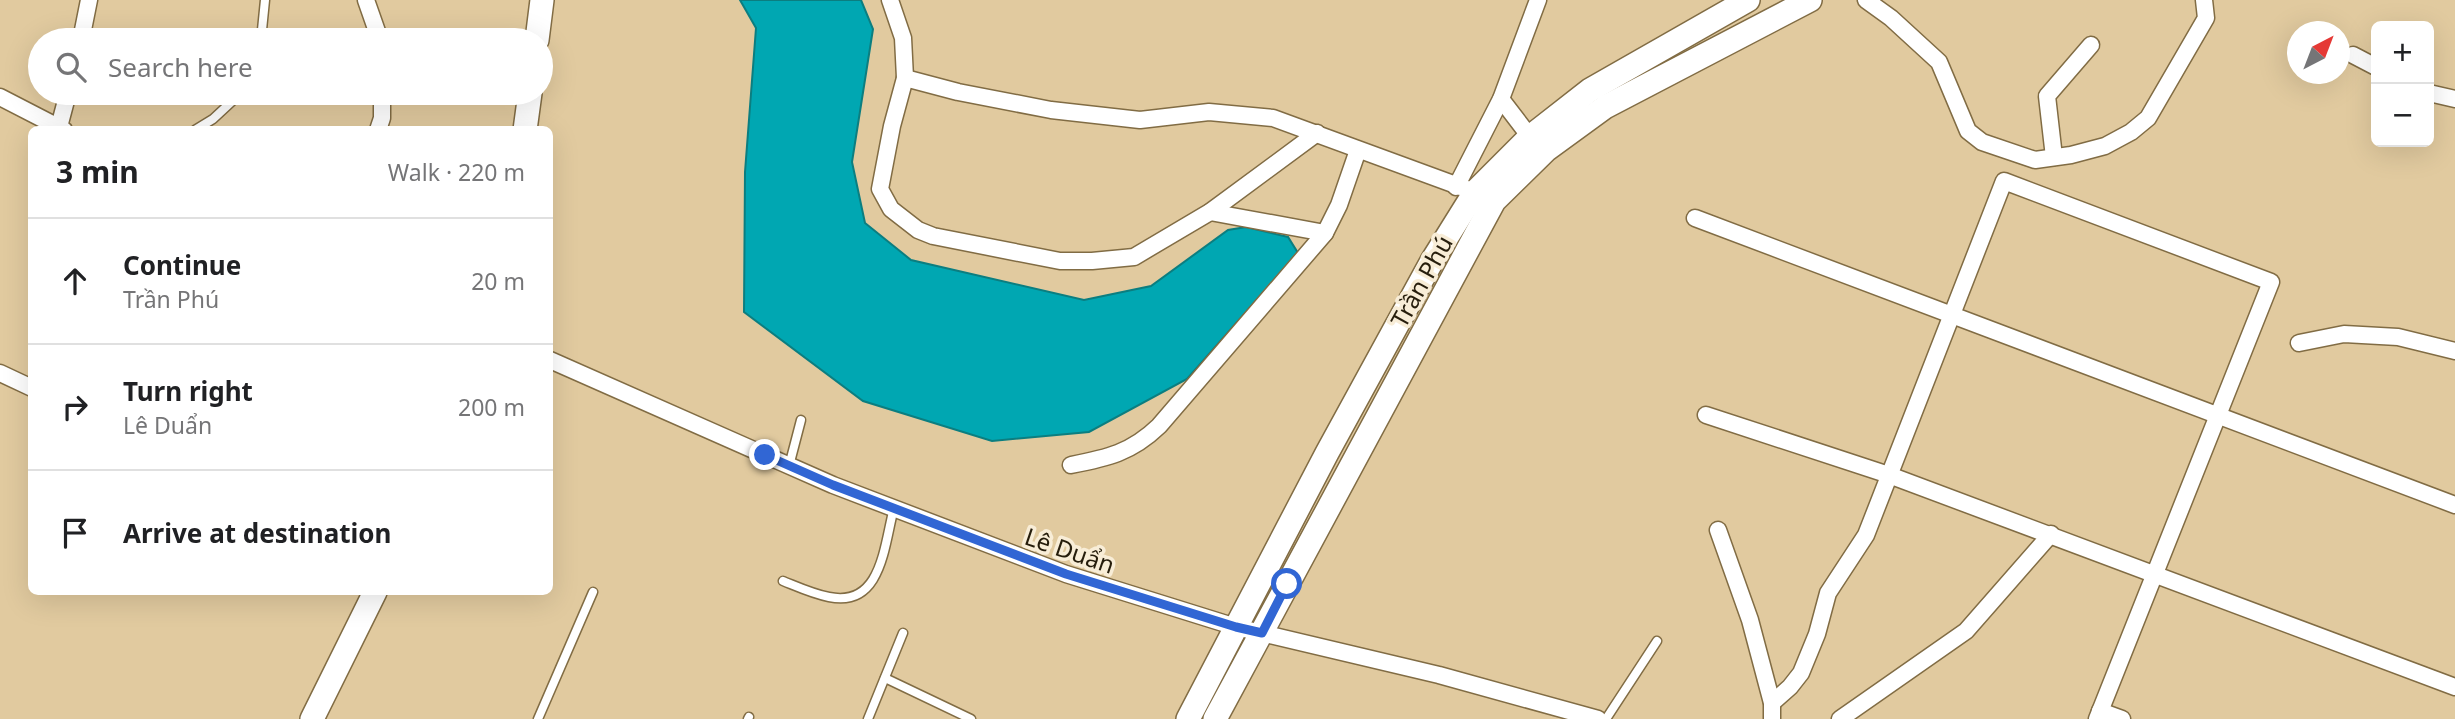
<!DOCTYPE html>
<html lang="en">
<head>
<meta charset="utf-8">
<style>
  body { margin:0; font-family:"Noto Sans",sans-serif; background:#f6f6f6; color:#202124 }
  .controls { position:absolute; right:21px; top:21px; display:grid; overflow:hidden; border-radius:10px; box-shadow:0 7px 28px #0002 }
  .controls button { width:63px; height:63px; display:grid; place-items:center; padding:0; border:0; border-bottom:2px solid #e0e0e0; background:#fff; color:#202124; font:35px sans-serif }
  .compass { position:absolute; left:2287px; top:21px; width:63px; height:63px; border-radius:50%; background:#fff; box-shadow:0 7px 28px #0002; rotate:42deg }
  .stop { position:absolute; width:21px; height:21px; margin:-16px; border:5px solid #3166d4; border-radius:50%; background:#fff }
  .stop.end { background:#3166d4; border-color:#fff; box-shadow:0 2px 7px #0008 }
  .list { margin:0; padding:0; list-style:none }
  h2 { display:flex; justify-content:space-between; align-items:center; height:91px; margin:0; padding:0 28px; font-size:30px }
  h2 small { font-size:23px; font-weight:400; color:#757577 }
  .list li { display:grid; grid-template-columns:46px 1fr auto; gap:21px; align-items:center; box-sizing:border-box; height:126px; padding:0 28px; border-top:2px solid #e0e0e0 }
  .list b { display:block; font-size:26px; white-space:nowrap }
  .list p { margin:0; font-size:23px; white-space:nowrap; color:#757577 }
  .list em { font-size:23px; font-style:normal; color:#757577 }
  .icon { flex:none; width:38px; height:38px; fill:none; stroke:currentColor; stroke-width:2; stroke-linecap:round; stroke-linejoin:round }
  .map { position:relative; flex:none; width:2455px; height:719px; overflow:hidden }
  .search { position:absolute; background:#fff; box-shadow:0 7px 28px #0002; left:28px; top:28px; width:525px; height:77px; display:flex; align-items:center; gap:18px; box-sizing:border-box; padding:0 24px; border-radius:38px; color:#757577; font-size:26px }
  .panel { position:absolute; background:#fff; box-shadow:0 7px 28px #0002; left:28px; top:126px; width:525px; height:469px; border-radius:10px }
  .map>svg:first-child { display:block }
  .water { fill:#00a7b2; stroke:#0b7e80; stroke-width:2 }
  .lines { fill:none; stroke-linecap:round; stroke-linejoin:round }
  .lane-casing { stroke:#816c44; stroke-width:11 }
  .street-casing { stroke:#816c44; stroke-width:19 }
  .secondary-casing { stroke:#816c44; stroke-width:26 }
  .lane { stroke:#fff; stroke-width:8 }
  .street { stroke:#fff; stroke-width:16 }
  .secondary { stroke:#fff; stroke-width:23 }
  .route { stroke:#3166d4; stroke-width:9 }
  .labels { text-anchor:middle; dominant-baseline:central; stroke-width:7; stroke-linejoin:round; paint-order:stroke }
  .street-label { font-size:24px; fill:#261d0c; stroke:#f8edd7 }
</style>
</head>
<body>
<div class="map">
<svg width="2455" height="719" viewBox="0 0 2455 719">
  <rect width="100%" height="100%" fill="#e1ca9f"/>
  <!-- water -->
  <path class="water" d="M740,0H861L873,29L852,162L865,223L911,260L1084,300L1151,286L1228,230L1246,227L1288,237L1298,253L1187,379L1089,432L992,441L863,401L744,312L745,172L756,28Z"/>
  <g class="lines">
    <!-- lane casing -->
    <g class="lane-casing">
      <g id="lane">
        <path d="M261,40L265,0"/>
        <path d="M195,130L213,119L241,93"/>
        <path d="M789,466L801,420"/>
        <path d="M783,581C798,587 813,594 829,597C882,608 884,545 894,508"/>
        <path d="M885,678L971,719"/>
        <path d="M538,719L593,592"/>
        <path d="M748,719L749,717"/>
        <path d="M868,719L903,633"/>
        <path d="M1606,719L1657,641"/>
      </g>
    </g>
    <!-- street casing -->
    <g class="street-casing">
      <g id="street">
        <path d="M366,0L380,40"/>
        <path d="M890,0L903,38L905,78L892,126L880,189L891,209L918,230L933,236L1060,261H1092L1134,257L1210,212L1317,133"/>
        <path d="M1866,0L1891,18L1939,62L1968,131L1982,142L2035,160L2071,155L2105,146L2131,132L2148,118L2206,18L2204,0"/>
        <path d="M81,40L89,0"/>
        <path d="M2353,55L2376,67"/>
        <path d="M905,78L958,92L1051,110L1140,120L1209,112L1273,118L1483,195"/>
        <path d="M2429,93L2455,99"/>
        <path d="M0,97L64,130"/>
        <path d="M1501,99L1530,137L1537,143"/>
        <path d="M59,127L68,93"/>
        <path d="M378,130L382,118V93"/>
        <path d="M2054,157L2047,96L2091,45"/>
        <path d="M1456,187L1501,99L1538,0"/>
        <path d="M1210,212L1325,233"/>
        <path d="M1695,218L2455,505"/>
        <path d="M2299,343L2344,334L2398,337L2455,351"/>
        <path d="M550,360L833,485L1066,574L1236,627L1439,675L1598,719"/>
        <path d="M0,373L32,388"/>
        <path d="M1706,415L1889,475L2455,687"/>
        <path d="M1071,465C1107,458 1131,453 1159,426L1325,233L1339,205L1358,150"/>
        <path d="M1718,530L1750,620L1772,703V719"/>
        <path d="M1772,703L1790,687L1801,673L1817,634L1828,593L1866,535L2004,181L2271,282L2097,719"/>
        <path d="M2100,711L2122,719"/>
        <path d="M1840,719L1966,631L2051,534"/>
      </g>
    </g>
    <!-- secondary casing -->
    <g class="secondary-casing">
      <g id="secondary">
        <path d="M537,40L542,0"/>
        <path d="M525,130L530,93"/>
        <path d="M312,719L375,592"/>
        <path d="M1188,719L1327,453L1432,261L1475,192L1530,137L1590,90L1748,0"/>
        <path d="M1215,719L1494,201L1546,150L1605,107L1810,0"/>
      </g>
    </g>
    <!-- lane -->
    <use href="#lane" class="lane"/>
    <!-- street -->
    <use href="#street" class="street"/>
    <!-- secondary -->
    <use href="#secondary" class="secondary"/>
  </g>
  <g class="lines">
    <!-- route -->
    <path class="route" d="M765,455L833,485L1066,574L1236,627L1262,633L1287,584"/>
  </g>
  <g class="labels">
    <!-- street labels -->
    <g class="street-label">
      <text transform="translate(1421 281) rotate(-61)">Trần Phú</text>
      <text transform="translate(1070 550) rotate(19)">Lê Duẩn</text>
    </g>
  </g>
</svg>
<div class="controls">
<button>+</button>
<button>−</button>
</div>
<svg class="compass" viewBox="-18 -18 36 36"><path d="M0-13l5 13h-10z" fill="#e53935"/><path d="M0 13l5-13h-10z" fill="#757577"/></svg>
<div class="stop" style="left:1287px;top:584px"></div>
<div class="stop end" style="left:765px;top:455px"></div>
<div class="search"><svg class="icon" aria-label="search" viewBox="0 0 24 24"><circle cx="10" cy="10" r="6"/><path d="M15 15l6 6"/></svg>Search here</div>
<section class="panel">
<h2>3 min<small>Walk · 220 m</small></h2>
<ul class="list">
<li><svg class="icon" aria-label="ahead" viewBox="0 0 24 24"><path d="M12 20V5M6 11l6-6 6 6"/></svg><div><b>Continue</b><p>Trần Phú</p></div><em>20 m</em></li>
<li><svg class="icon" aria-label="right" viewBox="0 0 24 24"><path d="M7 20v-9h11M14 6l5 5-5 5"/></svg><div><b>Turn right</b><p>Lê Duẩn</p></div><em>200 m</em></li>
<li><svg class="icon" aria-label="arrive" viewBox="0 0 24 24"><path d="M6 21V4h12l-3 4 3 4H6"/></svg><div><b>Arrive at destination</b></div></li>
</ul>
</section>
</div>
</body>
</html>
